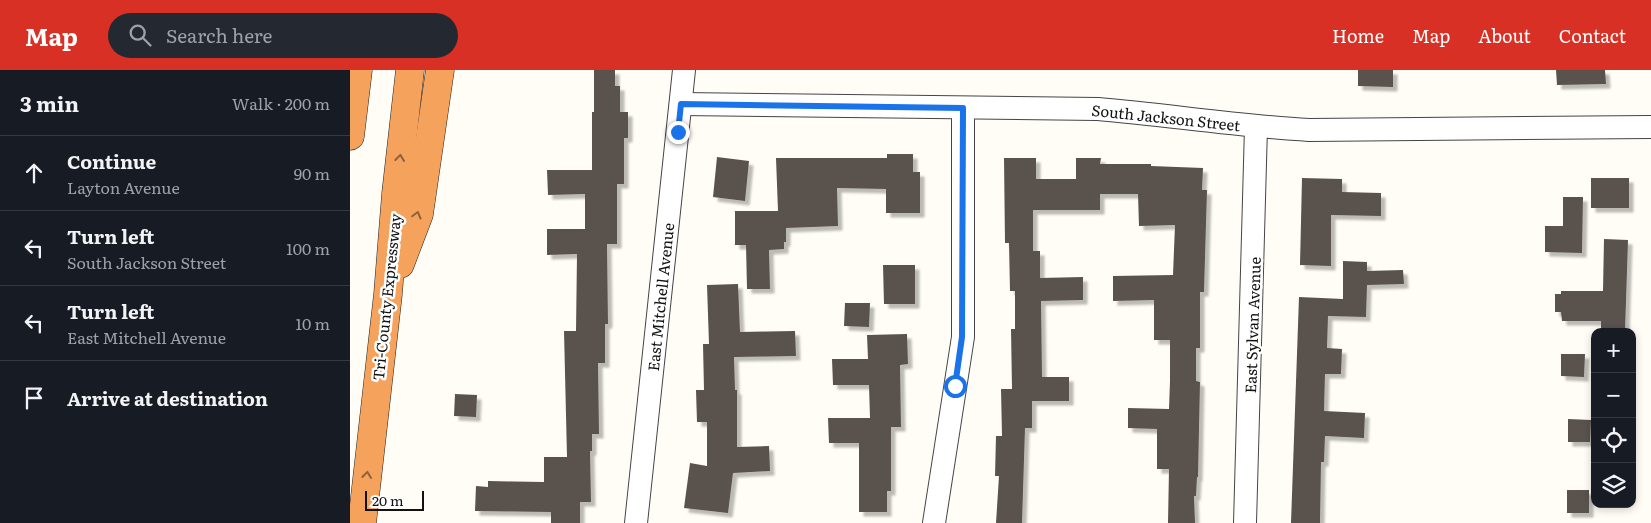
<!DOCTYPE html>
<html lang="en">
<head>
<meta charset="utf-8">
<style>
  body { margin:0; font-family:Literata,serif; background:#242831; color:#f1f3f6 }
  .controls { position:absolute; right:15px; bottom:15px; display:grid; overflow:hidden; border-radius:10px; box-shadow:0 2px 8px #0003 }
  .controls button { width:45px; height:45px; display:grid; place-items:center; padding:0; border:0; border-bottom:1px solid #363941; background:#171b24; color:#f1f3f6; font:25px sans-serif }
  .scale { position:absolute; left:15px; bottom:12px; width:59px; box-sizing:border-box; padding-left:5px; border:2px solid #111; border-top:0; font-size:14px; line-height:18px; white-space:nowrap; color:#111; -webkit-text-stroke:4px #fff; paint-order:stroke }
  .stop { position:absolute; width:15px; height:15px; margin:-11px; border:4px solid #1a73e8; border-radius:50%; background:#fff }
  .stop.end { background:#1a73e8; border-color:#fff; box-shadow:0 1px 5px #0008 }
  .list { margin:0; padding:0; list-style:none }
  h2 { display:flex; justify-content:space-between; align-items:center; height:65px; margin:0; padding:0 20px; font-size:21px }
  h2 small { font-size:16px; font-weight:400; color:#9ea1a6 }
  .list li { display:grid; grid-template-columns:32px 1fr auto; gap:15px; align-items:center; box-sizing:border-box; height:75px; padding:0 20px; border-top:1px solid #363941 }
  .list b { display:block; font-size:19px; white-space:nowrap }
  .list p { margin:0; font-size:16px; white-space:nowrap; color:#9ea1a6 }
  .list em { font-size:16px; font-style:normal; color:#9ea1a6 }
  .icon { flex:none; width:28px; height:28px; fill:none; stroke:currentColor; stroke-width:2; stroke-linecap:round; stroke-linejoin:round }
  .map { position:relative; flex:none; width:1301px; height:453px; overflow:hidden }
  header { display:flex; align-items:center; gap:30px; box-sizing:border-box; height:70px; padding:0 25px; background:#d93025; color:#fff }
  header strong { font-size:24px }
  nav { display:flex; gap:28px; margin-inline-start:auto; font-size:18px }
  .search { width:350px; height:45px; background:#242831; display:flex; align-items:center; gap:12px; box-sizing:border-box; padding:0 18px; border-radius:28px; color:#9ea1a6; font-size:19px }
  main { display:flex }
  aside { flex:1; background:#171b24 }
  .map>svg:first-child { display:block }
  .building { fill:#5a524d; filter:url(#shadow) }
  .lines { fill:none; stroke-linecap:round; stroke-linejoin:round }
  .minor-casing { stroke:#444; stroke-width:24 }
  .highway-casing { stroke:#222; stroke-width:29 }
  .minor { stroke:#fff; stroke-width:22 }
  .highway { stroke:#f5a25d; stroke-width:28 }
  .oneway { stroke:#8e613b }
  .route { stroke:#1a73e8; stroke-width:6 }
  .labels { text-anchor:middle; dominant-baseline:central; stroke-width:5; stroke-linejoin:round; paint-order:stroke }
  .street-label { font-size:15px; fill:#111; stroke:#fff }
</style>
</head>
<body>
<header>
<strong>Map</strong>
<div class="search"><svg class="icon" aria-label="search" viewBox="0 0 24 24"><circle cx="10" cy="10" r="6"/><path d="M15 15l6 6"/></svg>Search here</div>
<nav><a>Home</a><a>Map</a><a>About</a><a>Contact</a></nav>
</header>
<main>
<aside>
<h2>3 min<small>Walk · 200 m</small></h2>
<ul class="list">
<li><svg class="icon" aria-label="ahead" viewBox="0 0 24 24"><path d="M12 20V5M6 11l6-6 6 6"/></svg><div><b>Continue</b><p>Layton Avenue</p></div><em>90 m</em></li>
<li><svg class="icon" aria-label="left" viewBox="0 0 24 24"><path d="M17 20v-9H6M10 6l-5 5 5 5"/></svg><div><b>Turn left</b><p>South Jackson Street</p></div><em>100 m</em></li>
<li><svg class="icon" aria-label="left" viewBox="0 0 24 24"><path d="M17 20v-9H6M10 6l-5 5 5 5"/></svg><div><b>Turn left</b><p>East Mitchell Avenue</p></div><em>10 m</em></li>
<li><svg class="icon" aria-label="arrive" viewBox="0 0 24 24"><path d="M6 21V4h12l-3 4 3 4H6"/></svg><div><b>Arrive at destination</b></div></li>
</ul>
</aside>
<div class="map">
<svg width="1301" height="453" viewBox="0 0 1301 453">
  <defs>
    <filter id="shadow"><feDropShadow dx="4.5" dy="4.5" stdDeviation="1" flood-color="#0004"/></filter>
  </defs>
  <rect width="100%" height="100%" fill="#fffdf5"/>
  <!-- building -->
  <g class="building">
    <path d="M244,0H265V16H270V42H278V68H274V114H267V174H257L258,254H255V293H248L249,364H242V381H240L241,432H230V453H201V442L125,441L126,416L138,417V411L194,412V387H217L214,261H226L227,184L197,185V159H235V124L198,125L197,100H242V42H244Z"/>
    <path d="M1008,0H1043V17L1008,16Z"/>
    <path d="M1206,0H1255L1256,14L1207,15Z"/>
    <path d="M537,84H563V102H570V143H536V119L487,118L488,156L436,158V172H434V179L419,180L420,219H397L396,175H385V141H428L426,88H537Z"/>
    <path d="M367,87L399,91L395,131L363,127Z"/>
    <path d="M654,88H686V109H726V88H751L750,94H801V96L853,98L852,120H857L854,222H850V278H846V311L850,312L848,407H847L846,426H844L845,453H818L819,399H807V359L778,358V338L819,339L820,311V270H804V230L763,231V206L823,205L825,155L789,156L788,124H750V140H683V181H690V208L733,207V230L691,231L692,307H719V331H682V358H675L672,453H646L649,406H645L646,366H652L651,319H662L661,259H665V221H660L659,173H655Z"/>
    <path d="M952,108L992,109V122L1031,123V146L981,145V196L950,195Z"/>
    <rect x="1241" y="108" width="38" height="30"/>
    <path d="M1213,127H1233L1232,183L1195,182V156H1213Z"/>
    <path d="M1254,169L1278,170L1275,262H1251V251H1212L1211,242H1205V224H1211V221H1253Z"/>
    <path d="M993,191L1017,192V201L1053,200L1054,214L1017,215L1016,247L978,246L977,278L992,279L991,304H975L974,341L1015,343L1014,368L975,366L974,392H971L970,453H941L949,227L993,229Z"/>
    <path d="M533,195H565V234H534Z"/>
    <path d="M388,214L390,262L445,261L446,286L384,287L385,320H387V377L419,376L420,401L383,403L378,443L334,438L340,393L357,396V352H347L346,320H354L353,274H359L357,215Z"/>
    <path d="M495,233H520L519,257L494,256Z"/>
    <path d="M557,264L558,294L550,295L551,357H541V421H537V442H509V373H479L478,348H520L519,315H483L482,289H518L517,265Z"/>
    <path d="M1211,284H1235L1234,307L1211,306Z"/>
    <path d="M105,324L127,325L126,347L104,346Z"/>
    <path d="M1218,349L1241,350L1240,372H1218Z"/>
    <rect x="1217" y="420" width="22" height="23"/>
  </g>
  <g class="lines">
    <!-- minor casing -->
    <g class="minor-casing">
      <g id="minor">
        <path d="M331,34L748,39C818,45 888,56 959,60L1301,57"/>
        <path d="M286,453L334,0"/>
        <path d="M584,453L613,267V38"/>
        <path d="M895,453L906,57"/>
      </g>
    </g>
    <!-- highway casing -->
    <g class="highway-casing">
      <g id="highway">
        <path d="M0,66L8,0"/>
        <path d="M50,194L69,144L90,0"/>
        <path d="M12,453L38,224L46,124L60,0"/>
      </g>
    </g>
    <!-- minor -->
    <use href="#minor" class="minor"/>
    <!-- highway -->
    <use href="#highway" class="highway"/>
  </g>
  <!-- one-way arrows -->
  <defs><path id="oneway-chevron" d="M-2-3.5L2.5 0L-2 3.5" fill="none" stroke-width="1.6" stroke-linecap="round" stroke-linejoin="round" transform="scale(1.25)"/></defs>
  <g class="oneway">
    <use href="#oneway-chevron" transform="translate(50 88) rotate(-83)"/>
    <use href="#oneway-chevron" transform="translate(67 145) rotate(-75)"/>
    <use href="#oneway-chevron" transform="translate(17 405) rotate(-83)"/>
  </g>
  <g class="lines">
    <!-- route -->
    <path class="route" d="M328,62L331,34L613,38L612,267L605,316"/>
  </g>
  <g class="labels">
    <!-- street labels -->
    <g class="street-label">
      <text transform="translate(816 47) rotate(6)">South Jackson Street</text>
      <text transform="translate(36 227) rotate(-84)">Tri-County Expressway</text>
      <text transform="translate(310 227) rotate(-84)">East Mitchell Avenue</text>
      <text transform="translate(902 255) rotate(-88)">East Sylvan Avenue</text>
    </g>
  </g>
</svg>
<div class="controls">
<button>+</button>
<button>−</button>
<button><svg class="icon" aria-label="locate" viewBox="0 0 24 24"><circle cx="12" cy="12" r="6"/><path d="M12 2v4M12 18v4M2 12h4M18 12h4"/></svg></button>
<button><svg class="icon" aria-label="layers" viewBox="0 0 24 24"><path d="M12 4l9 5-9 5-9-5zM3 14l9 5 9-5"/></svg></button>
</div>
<div class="scale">20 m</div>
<div class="stop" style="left:605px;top:316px"></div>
<div class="stop end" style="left:328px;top:62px"></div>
</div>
</main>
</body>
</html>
